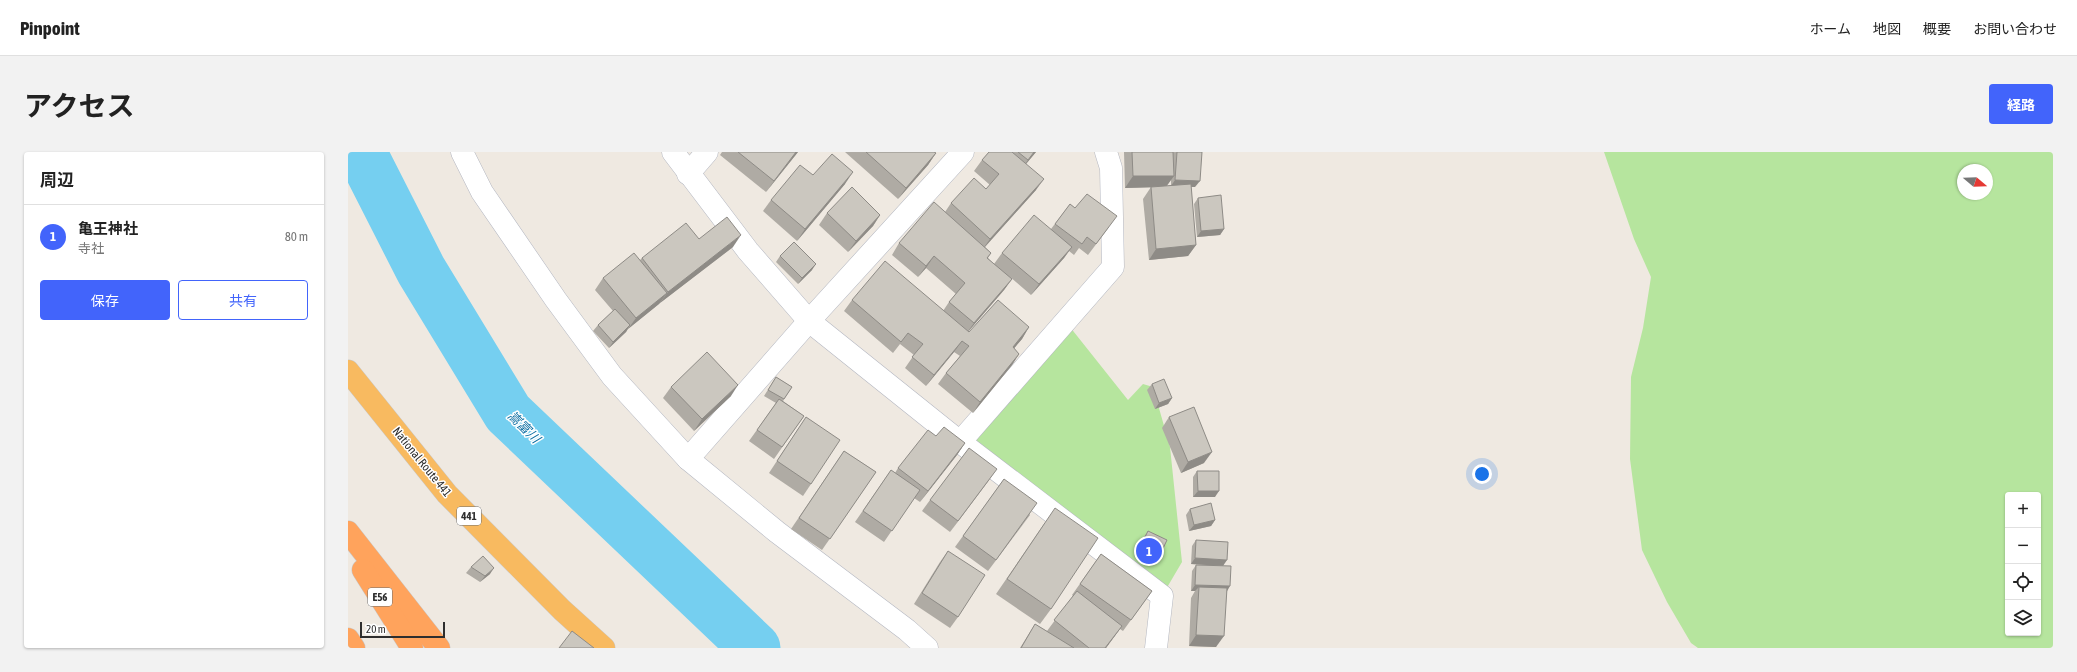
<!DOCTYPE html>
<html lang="ja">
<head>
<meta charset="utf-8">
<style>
  body { margin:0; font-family:"Asap Condensed","Noto Sans JP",sans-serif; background:#f2f2f2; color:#222 }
  .controls { position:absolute; right:12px; bottom:12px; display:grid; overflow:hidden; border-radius:4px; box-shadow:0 1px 3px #0004 }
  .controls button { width:36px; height:36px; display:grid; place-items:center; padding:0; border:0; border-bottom:1px solid #e0e0e0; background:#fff; color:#222; font:20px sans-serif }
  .compass { position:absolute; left:1609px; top:12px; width:36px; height:36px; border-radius:50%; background:#fff; box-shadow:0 1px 3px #0004; rotate:109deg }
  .scale { position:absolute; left:12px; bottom:10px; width:85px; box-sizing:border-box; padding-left:4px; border:2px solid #2e2e2e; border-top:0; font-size:11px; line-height:14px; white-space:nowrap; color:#2e2e2e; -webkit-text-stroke:3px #fff; paint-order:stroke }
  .you { position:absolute; left:1134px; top:322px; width:14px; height:14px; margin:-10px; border:3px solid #fff; border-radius:50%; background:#1a73e8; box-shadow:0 0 0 6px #1a73e833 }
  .badge { display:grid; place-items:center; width:26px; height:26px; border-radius:50%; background:#4264fb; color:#fff; font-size:13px; font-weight:700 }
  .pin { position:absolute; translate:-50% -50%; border:2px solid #fff; box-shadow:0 1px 4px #0006 }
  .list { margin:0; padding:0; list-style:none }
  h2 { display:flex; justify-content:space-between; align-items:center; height:52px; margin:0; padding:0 16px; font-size:17px }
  h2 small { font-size:13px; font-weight:400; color:#767676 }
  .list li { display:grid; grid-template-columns:26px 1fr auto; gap:12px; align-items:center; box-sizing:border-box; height:64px; padding:0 16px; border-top:1px solid #e0e0e0 }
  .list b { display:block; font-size:15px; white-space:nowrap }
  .list p { margin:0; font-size:13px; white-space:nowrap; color:#767676 }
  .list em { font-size:13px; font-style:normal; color:#767676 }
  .actions { display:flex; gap:8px; padding:12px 16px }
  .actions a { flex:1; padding:9px 0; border:1px solid #4264fb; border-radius:4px; text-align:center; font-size:14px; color:#4264fb }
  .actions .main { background:#4264fb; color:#fff }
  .icon { flex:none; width:22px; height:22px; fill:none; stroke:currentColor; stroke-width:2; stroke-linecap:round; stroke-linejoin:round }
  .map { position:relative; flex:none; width:1705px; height:496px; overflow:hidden; border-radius:4px }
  header { display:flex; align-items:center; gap:24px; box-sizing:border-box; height:56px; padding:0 20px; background:#fff; border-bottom:1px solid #e0e0e0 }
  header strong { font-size:19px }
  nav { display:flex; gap:22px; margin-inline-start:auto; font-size:14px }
  .intro { display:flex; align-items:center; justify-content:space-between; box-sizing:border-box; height:96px; padding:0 24px }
  h1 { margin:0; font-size:28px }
  .button { padding:10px 18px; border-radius:4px; background:#4264fb; color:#fff; font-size:14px; font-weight:700 }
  main { display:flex; gap:24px; padding:0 24px }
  aside { flex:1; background:#fff; border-radius:4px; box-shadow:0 1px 3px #0004 }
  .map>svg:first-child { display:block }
  .green { fill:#b6e59e; fill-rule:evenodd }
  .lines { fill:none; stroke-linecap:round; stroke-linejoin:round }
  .river { stroke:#75cff0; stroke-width:51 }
  .minor-casing { stroke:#b4b7c1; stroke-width:23 }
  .trunk-casing { stroke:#c9c9c9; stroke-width:23 }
  .motorway-casing { stroke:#c9c9c9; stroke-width:23 }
  .minor { stroke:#fff; stroke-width:22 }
  .trunk { stroke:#f8ba60; stroke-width:22 }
  .motorway { stroke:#ffa35c; stroke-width:22 }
  .wall { fill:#afaba4; fill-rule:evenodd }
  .shaded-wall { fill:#8e8b86 }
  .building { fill:#cbc7bf; stroke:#8e8b86 }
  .labels { text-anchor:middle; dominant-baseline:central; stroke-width:3; stroke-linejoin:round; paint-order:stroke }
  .shield { fill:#fff; stroke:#6d6d6d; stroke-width:1 }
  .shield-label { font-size:11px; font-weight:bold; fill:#2e2e2e }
  .street-label { font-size:12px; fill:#2e2e2e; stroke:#fff }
  .water-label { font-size:13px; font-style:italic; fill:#0d6fa3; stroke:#fff }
</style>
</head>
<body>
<header>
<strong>Pinpoint</strong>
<nav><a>ホーム</a><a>地図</a><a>概要</a><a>お問い合わせ</a></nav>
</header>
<div class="intro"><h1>アクセス</h1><a class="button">経路</a></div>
<main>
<aside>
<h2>周辺<small></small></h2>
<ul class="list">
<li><span class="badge">1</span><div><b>亀王神社</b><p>寺社</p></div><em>80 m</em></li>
</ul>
<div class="actions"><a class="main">保存</a><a>共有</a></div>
</aside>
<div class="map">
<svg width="1705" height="496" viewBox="0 0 1705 496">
  <rect width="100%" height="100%" fill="#efe9e1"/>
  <!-- green -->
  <g class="green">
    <path d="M1256,0H1705V496H1350L1343,491L1319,450L1294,398L1282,307L1283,225L1295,176L1303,125L1286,87ZM1615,18H1639V42H1615ZM1660,343H1690V481H1660Z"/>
    <path d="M718,170L780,248L795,232L805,235L822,295L834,410L814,444L612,290Z"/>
  </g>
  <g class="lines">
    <!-- river -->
    <path class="river" d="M13,0L73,118L160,261L407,496"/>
    <!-- minor casing -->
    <g class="minor-casing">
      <g id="minor">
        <path d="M114,0L134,40L208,148L264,224L340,307L429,380L559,478L579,496"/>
        <path d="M325,0L400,99L461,169L612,290L814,444L808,496"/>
        <path d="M340,22L359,0"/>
        <path d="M612,290L765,115L763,16L758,0"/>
        <path d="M340,307L461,169L615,0"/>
      </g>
    </g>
    <!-- trunk casing -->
    <g class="trunk-casing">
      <path id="trunk" d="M0,219L99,342L214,458L256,496"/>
    </g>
    <!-- motorway casing -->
    <g class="motorway-casing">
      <g id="motorway">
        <path d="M0,380L91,496"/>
        <path d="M15,418L64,496"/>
        <path d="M0,487L6,496"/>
      </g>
    </g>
    <!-- minor -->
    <use href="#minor" class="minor"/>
    <!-- trunk -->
    <use href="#trunk" class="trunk"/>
    <!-- motorway -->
    <use href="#motorway" class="motorway"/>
  </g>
  <!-- wall -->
  <g class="wall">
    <path d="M374,0H450L418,40L372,3Z"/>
    <path d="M497,0H586L588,1L580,13L550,47Z"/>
    <path d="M641,0H688L678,12L688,38L637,95L643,101L640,106L646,112L654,101L703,77L722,52L727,56L761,75L740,103L731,96L726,103L721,99L716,106L683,143L661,124L664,127L656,138L620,180H621L681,175L674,187L666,196L671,202L664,213L625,261L590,232L598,221L612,204L606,200L578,234L557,216L566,203L552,192L545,201L496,159L504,148L595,159L601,150L608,142L578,116L570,125L544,103L551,91L597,60L603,51L638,37L642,33L626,19L634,8Z"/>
    <path d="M776,0H854L847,35H843L848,93L840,104L801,108L795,47L803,35L777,36ZM823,27V34H818Z"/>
    <path d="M465,23L497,32L449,89L415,59L423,48Z"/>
    <path d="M850,46L876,77L872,83L849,85L846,52Z"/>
    <path d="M479,61L532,63L525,74L500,100L471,73Z"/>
    <path d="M351,87L385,95L312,151L280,177L278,180L261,196L245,179L250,173L265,159L247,138L255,126L292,108L294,106Z"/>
    <path d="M432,104L464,118L450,132L428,110Z"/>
    <path d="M428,225L444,235L435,249L456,264L426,307L401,289L428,251L416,244Z"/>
    <path d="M804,232L824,246L820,252L807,257L799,238Z"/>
    <path d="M323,235L383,244L346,279L315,246Z"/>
    <path d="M821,265L856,311L833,321L814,276Z"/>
    <path d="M450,277L463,332L455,344L421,321Z"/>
    <path d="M588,284L617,291L609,303L572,350L566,346L536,390L507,370L543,318L547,321L550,316Z"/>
    <path d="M496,299L528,320L474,398L443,377Z"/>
    <path d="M849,319L867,345H845V325Z"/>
    <path d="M656,327L682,363L640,419L607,395Z"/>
    <path d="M641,328L602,380L574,359L582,348Z"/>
    <path d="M842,357L867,368L863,374L841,379L838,363Z"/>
    <path d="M696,372L703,457L692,472L648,442Z"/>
    <path d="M800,379L810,407L805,413L787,403L796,385Z"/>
    <path d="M848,388L875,414L843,412L844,394Z"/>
    <path d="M600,399L610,465L602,476L566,452L592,410Z"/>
    <path d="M753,402L804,439L775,479L772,477L758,496H672L687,472L699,479L725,444L724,443Z"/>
    <path d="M848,413L879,439L868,495L841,494L843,446L847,439H843L844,419Z"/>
    <path d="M123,415L142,422L132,430L118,421Z"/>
  </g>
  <!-- shaded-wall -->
  <g class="shaded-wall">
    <path d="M448,0H450L418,40L426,29Z"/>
    <path d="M686,0H688L672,19L680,8Z"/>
    <path d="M588,1L580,13L550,47L558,36Z"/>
    <path d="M505,20L497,32L449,89L457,77Z"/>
    <path d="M785,24H826L818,35L777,36Z"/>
    <path d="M696,27L688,38L634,98L642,87Z"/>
    <path d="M827,28L852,29L847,35L823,34Z"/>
    <path d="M532,63L525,74L500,100L508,89Z"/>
    <path d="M876,77L872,83L849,85L853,79Z"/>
    <path d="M393,83L385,95L312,151L320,140Z"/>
    <path d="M848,93L840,104L801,108L808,97Z"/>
    <path d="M724,95L716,106L683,143L691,132Z"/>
    <path d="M586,104L578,116L570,125L578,114Z"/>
    <path d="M468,112L464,118L450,132L454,126Z"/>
    <path d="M664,127L656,138L618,182L626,171Z"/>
    <path d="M319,141L311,152L280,177L288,166Z"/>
    <path d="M282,173L278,180L261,196L265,190Z"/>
    <path d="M681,175L674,187L657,207L665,195Z"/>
    <path d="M614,189L606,200L578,234L586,223Z"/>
    <path d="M671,202L664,213L625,261L632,250Z"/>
    <path d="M390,233L383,244L346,279L354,267Z"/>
    <path d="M824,246L820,252L807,257L811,251Z"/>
    <path d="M617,291L609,303L572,350L580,339Z"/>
    <path d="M864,300L856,311L833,321L840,310Z"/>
    <path d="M649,317L641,328L602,380L610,369Z"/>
    <path d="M850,339H871L867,345H845Z"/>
    <path d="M867,368L863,374L841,379L846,373Z"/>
    <path d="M847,406L879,408L875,414L843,412Z"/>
    <path d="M146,416L142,422L132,430L137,424Z"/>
    <path d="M847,433L882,434L878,441L851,435L847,439H843Z"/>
    <path d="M774,474L758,496H757Z"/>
    <path d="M848,483L876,484L868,495L841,494Z"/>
  </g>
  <!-- building -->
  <g class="building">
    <path d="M390,0H448L426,29Z"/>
    <path d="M518,0H586L588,1L558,36Z"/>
    <path d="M641,0H664L696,27L642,87L603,51L626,26L638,37L651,22L634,8Z"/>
    <path d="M670,0H686L680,8Z"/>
    <path d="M784,0H825L826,24H785Z"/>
    <path d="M829,0H854L852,29L827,28Z"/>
    <path d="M484,2L505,20L457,77L423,48L452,13L465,23Z"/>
    <path d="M843,32L848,93L808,97L803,35Z"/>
    <path d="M504,35L532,63L508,89L479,61Z"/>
    <path d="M739,42L769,64L748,92L739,85L734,92L707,72L722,52L727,56Z"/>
    <path d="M873,43L876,77L853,79L850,46Z"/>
    <path d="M586,50L643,101L639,106L664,127L626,171L601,150L617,131L586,104L578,114L551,91Z"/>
    <path d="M686,63L724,95L691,132L654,101Z"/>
    <path d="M379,65L393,83L320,140L294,106L338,71L351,87Z"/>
    <path d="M446,90L468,112L454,126L432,104Z"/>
    <path d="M286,101L319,141L288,166L255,126Z"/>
    <path d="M537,109L621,180L650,148L681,175L665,195L671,202L632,250L598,221L621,194L614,189L586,223L564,205L575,192L560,181L553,190L504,148Z"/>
    <path d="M267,157L282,173L265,190L250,173Z"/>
    <path d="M359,200L390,233L354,267L323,235Z"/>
    <path d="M428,225L444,235L436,247L420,238Z"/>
    <path d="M816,227L824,246L811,251L804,232Z"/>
    <path d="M431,247L456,264L434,295L409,278Z"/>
    <path d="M846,255L864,300L840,310L821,265Z"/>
    <path d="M458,265L492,288L463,332L429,309Z"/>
    <path d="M596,275L617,291L580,339L550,316L580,278L588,284Z"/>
    <path d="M621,296L649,317L610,369L582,348Z"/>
    <path d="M496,299L528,320L482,387L451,366Z"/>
    <path d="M543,318L572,338L544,379L515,359Z"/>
    <path d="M849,319H871V339H850Z"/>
    <path d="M656,327L689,351L648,408L615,384Z"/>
    <path d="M863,351L867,368L846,373L842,357Z"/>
    <path d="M707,356L750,386L703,457L659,427Z"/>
    <path d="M800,379L819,388L810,407L791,397Z"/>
    <path d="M848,388L880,390L879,408L847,406Z"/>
    <path d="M600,399L637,423L610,465L574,441Z"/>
    <path d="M753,402L804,439L783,468L732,432Z"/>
    <path d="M135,404L146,416L137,424L123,415Z"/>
    <path d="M848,413L883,414L882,434L847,433Z"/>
    <path d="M851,435L879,436L876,484L848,483Z"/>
    <path d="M729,439L774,474L757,496H741L706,468Z"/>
    <path d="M687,472L726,496H673Z"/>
    <path d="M224,479L246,496H211Z"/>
  </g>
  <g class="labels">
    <!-- shield labels -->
    <g class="shield">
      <rect x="109" y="355" width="24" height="18" rx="3"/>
      <rect x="20" y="436" width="24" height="18" rx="3"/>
    </g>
    <g class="shield-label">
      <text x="121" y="364">441</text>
      <text x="32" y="445">E56</text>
    </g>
    <!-- street labels -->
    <g class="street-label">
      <text transform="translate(74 310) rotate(51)">National Route 441</text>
    </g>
    <!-- water labels -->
    <g class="water-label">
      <text transform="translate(176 275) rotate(45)">嵩富川</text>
    </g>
  </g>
</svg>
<div class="controls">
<button>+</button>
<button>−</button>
<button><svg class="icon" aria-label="locate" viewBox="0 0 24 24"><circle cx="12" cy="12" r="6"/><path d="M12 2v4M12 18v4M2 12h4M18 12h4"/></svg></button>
<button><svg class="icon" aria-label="layers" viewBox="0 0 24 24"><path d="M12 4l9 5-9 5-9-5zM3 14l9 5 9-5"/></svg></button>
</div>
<svg class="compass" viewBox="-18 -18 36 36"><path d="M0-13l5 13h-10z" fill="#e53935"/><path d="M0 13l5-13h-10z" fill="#767676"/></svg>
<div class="scale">20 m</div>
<div class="you"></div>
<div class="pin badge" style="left:801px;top:399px">1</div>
</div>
</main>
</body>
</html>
